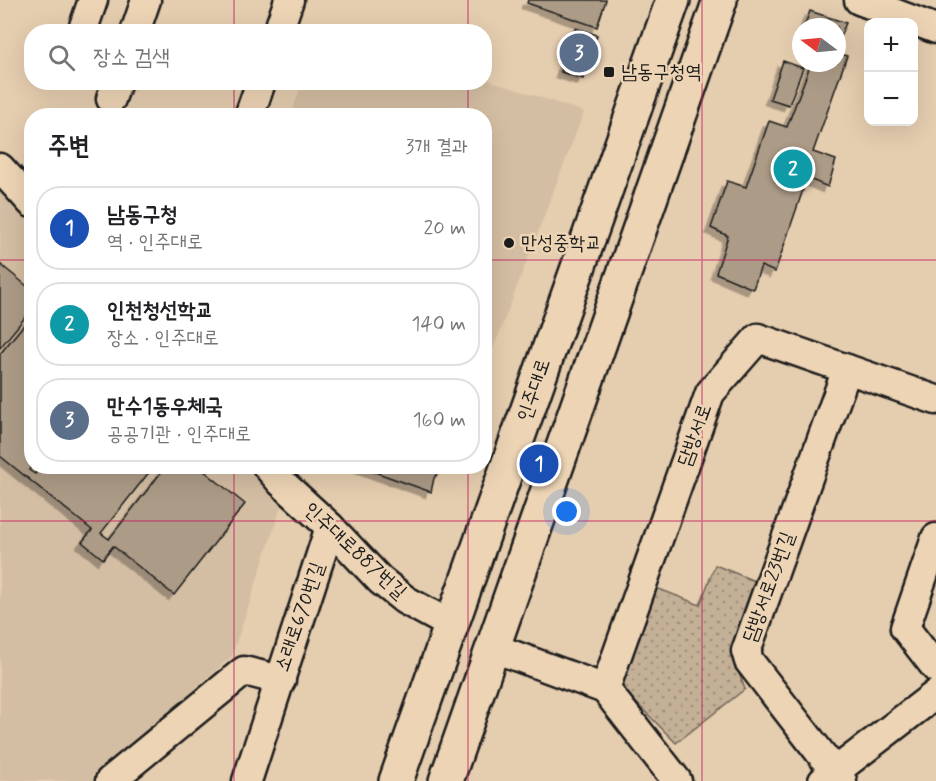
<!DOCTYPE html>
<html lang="ko">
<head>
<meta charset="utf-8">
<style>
  body { margin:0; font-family:Mynerve,"Poor Story",sans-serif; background:#f6f6f6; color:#202124 }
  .controls { position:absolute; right:18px; top:18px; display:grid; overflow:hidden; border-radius:12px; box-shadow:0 6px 24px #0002 }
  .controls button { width:54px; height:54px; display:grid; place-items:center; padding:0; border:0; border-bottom:2px solid #e0e0e0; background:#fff; color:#202124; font:30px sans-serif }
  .compass { position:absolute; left:792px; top:18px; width:54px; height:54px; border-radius:50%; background:#fff; box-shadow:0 6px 24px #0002; rotate:286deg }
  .you { position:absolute; left:567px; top:512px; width:21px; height:21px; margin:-15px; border:4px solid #fff; border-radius:50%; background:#1a73e8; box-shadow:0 0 0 9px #1a73e833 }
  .badge { display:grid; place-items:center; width:39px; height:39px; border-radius:50%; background:#1c1c1c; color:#fff; font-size:20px; font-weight:700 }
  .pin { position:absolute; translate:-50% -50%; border:3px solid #fff; box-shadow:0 2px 6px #0006 }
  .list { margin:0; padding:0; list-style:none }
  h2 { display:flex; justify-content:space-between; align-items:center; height:78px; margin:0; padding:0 24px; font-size:26px }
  h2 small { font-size:20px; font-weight:400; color:#757577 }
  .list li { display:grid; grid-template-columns:39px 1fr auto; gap:18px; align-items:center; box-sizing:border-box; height:84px; margin:0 12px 12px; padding:0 12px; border:2px solid #e0e0e0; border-radius:24px }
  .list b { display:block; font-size:22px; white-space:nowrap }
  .list p { margin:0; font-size:20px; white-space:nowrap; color:#757577 }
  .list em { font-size:20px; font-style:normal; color:#757577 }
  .icon { flex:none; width:33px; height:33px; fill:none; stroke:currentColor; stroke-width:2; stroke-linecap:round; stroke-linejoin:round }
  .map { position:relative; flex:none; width:936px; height:781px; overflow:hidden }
  .search { position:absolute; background:#fff; box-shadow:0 6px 24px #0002; left:24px; top:24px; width:468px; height:66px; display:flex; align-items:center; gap:15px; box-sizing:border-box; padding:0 21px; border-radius:24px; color:#757577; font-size:22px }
  .panel { position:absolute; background:#fff; box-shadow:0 6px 24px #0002; left:24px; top:108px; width:468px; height:366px; border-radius:24px }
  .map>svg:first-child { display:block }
  .built { fill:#d4bea3 }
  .park { fill:url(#park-dots); stroke:#706659; stroke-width:1.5 }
  .building { fill:#ac9b86; stroke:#1c1c1c; stroke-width:1.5; filter:url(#shadow) }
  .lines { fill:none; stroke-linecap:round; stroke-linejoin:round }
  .minor-casing { stroke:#1c1c1c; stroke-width:33 }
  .major-casing { stroke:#1c1c1c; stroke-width:38 }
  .minor { stroke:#edd4b5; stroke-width:28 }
  .major { stroke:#edd4b5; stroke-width:33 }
  .grid { fill:none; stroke:#c2185b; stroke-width:1.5; stroke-opacity:0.55 }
  .poi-dot { fill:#1c1c1c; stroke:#edd4b5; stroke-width:2 }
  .labels { text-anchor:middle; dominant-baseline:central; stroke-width:5; stroke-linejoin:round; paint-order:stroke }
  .poi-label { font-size:20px; fill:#1c1c1c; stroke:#edd4b5; text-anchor:start }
  .street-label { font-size:20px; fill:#1c1c1c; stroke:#edd4b5 }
</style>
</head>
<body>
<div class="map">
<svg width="936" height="781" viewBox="0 0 936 781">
  <defs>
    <pattern id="park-dots" width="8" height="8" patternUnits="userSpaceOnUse" patternTransform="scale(1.5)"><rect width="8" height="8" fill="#c3b096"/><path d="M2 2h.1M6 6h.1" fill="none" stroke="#9e8e7a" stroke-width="1.8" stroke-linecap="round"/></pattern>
    <filter id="shadow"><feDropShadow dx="-5.5" dy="5.5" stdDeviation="0" flood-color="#0004"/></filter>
  </defs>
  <rect width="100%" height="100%" fill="#e5cdaf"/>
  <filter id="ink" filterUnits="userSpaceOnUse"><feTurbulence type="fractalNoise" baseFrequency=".0167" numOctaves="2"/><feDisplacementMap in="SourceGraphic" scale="12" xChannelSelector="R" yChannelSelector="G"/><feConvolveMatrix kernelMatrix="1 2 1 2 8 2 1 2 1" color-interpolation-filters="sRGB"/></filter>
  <g filter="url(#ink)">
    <!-- built -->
    <g class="built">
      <path d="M485,79L584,112L485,370L484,116L291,115L302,83L484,82Z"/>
      <path d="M0,186L31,210L32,466L256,467L284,498L232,656L92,781H0Z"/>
    </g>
    <!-- park -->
    <path class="park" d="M715,565L762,584L735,663L745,689L676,743L619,685L654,587L700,605Z"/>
    <!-- building -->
    <g class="building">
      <path d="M528,0H606L597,27L527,3Z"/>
      <path d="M810,11L846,23L837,44V27H804Z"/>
      <path d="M575,28L597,35L583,79L561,72Z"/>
      <path d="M837,53L847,56L813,152L836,160L828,187L807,178L775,272L761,266L753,289L716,273L728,236L711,228L727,181L746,187L769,121L787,127L811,63H837Z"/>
      <path d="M783,61L803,68L789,105L770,99Z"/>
      <path d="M0,264L32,290V309L0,348Z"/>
      <path d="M26,322L32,327V466L29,470L35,474L41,466H154L101,533L109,539L166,466H198L245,504L174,595L113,546L103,559L82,542L92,530L0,456V354Z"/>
      <path d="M358,466H445L434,478L431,492Z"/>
    </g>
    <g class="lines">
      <!-- minor casing -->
      <g class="minor-casing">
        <g id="minor">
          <path d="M859,0L936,29"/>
          <path d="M82,32L93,0"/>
          <path d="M135,32L146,0"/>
          <path d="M278,32L289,0"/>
          <path d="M111,99L117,82"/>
          <path d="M249,116L261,82"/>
          <path d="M0,168L32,203"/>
          <path d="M267,466L281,482L330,527L380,580L405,600L451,625"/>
          <path d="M936,538L905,628L936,668"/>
          <path d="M494,648L605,689L677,781"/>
          <path d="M605,689L710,393L758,338L936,400"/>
          <path d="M110,781L244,671L281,680"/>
          <path d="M247,781L330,527"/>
          <path d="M823,781L936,694"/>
          <path d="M842,781L749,661L746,651L847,369"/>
        </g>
      </g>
      <!-- major casing -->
      <g class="major-casing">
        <g id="major">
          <path d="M396,781L673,0"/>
          <path d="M446,781L720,0"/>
        </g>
      </g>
      <!-- minor -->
      <use href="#minor" class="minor"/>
      <!-- major -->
      <use href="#major" class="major"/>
    </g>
  </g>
  <!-- grid -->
  <path class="grid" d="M234,0V32M468,0V32M702,0V781M234,82V116M468,82V116M0,260H32M484,260H936M234,466V781M468,466V781M0,521H936"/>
  <!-- markers -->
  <g class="poi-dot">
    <rect x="603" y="66" width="12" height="12" rx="3"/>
    <circle cx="509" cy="243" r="6"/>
  </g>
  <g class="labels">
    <!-- poi labels -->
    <g class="poi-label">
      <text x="621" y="72">남동구청역</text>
      <text x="521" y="243">만성중학교</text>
    </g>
    <!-- street labels -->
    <g class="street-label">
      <text transform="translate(534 390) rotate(-71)">인주대로</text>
      <text transform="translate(695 435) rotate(-70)">담방서로</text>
      <text transform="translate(355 551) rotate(43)">인주대로887번길</text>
      <text transform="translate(769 587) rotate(-70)">담방서로23번길</text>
      <text transform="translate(300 617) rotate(-71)">소래로670번길</text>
    </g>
  </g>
</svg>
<div class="controls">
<button>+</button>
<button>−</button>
</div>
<svg class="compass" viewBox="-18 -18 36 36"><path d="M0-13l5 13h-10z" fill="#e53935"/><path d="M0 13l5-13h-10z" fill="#757577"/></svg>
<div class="you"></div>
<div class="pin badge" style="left:539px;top:464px;background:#1a4fb4">1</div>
<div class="pin badge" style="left:793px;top:169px;background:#0f9aa8">2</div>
<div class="pin badge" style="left:579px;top:53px;background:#5c6f8a">3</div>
<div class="search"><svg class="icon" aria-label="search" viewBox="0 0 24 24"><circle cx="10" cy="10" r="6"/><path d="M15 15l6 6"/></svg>장소 검색</div>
<section class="panel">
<h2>주변<small>3개 결과</small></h2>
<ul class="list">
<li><span class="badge" style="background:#1a4fb4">1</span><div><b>남동구청</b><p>역 · 인주대로</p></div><em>20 m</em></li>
<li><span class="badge" style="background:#0f9aa8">2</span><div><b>인천청선학교</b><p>장소 · 인주대로</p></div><em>140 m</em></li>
<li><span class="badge" style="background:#5c6f8a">3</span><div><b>만수1동우체국</b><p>공공기관 · 인주대로</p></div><em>160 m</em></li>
</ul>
</section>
</div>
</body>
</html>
